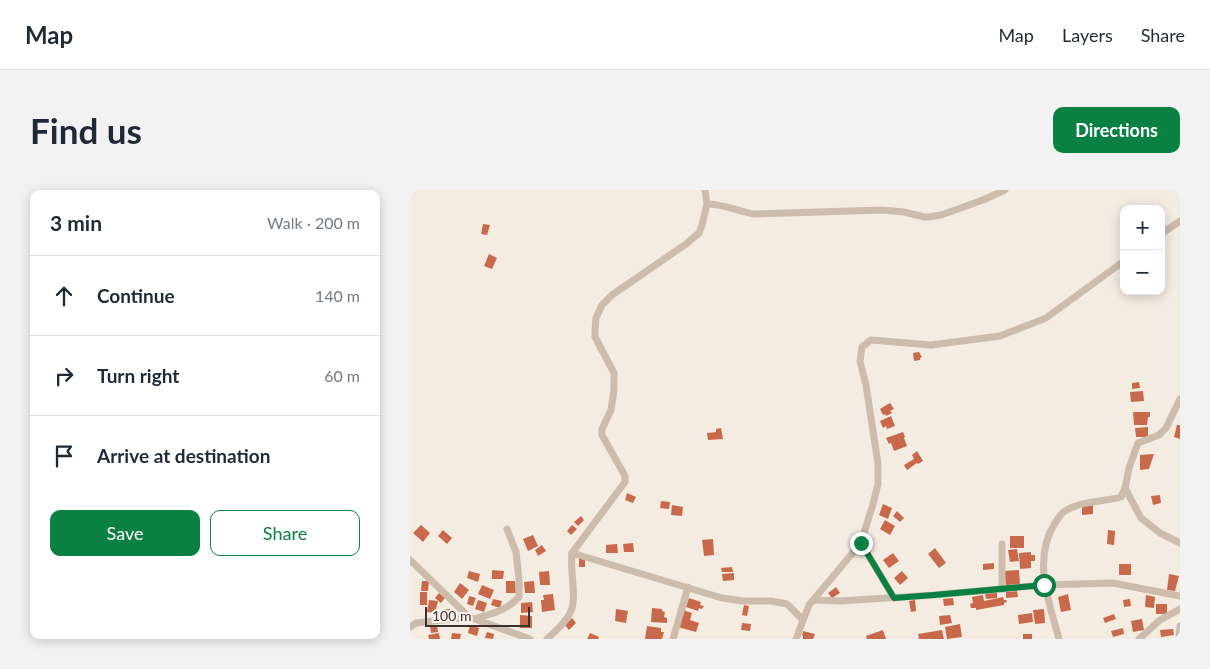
<!DOCTYPE html>
<html lang="en">
<head>
<meta charset="utf-8">
<style>
  body { margin:0; font-family:Lato,sans-serif; background:#f2f2f3; color:#1f2937 }
  .controls { position:absolute; right:15px; top:15px; display:grid; overflow:hidden; border-radius:10px; box-shadow:0 2px 12px #0003 }
  .controls button { width:45px; height:45px; display:grid; place-items:center; padding:0; border:0; border-bottom:1px solid #e0e1e3; background:#fff; color:#1f2937; font:25px sans-serif }
  .scale { position:absolute; left:15px; bottom:12px; width:105px; box-sizing:border-box; padding-left:5px; border:2px solid #3b302b; border-top:0; font-size:14px; line-height:18px; white-space:nowrap; color:#3b302b; -webkit-text-stroke:4px #fbf5ee; paint-order:stroke }
  .stop { position:absolute; width:15px; height:15px; margin:-11px; border:4px solid #0b8043; border-radius:50%; background:#fff }
  .stop.end { background:#0b8043; border-color:#fff; box-shadow:0 1px 5px #0008 }
  .list { margin:0; padding:0; list-style:none }
  h2 { display:flex; justify-content:space-between; align-items:center; height:65px; margin:0; padding:0 20px; font-size:21px }
  h2 small { font-size:16px; font-weight:400; color:#747a83 }
  .list li { display:grid; grid-template-columns:32px 1fr auto; gap:15px; align-items:center; box-sizing:border-box; height:80px; padding:0 20px; border-top:1px solid #e0e1e3 }
  .list b { display:block; font-size:19px; white-space:nowrap }
  .list em { font-size:16px; font-style:normal; color:#747a83 }
  .actions { display:flex; gap:10px; padding:15px 20px }
  .actions a { flex:1; padding:11px 0; border:1px solid #0b8043; border-radius:10px; text-align:center; font-size:18px; color:#0b8043 }
  .actions .main { background:#0b8043; color:#fff }
  .icon { flex:none; width:28px; height:28px; fill:none; stroke:currentColor; stroke-width:2; stroke-linecap:round; stroke-linejoin:round }
  .map { position:relative; flex:none; width:770px; height:449px; overflow:hidden; border-radius:10px }
  header { display:flex; align-items:center; gap:30px; box-sizing:border-box; height:70px; padding:0 25px; background:#fff; border-bottom:1px solid #e0e1e3 }
  header strong { font-size:24px }
  nav { display:flex; gap:28px; margin-inline-start:auto; font-size:18px }
  .intro { display:flex; align-items:center; justify-content:space-between; box-sizing:border-box; height:120px; padding:0 30px }
  h1 { margin:0; font-size:35px }
  .button { padding:12px 22px; border-radius:10px; background:#0b8043; color:#fff; font-size:18px; font-weight:700 }
  main { display:flex; gap:30px; padding:0 30px }
  aside { flex:1; background:#fff; border-radius:10px; box-shadow:0 2px 12px #0003 }
  .map>svg:first-child { display:block }
  .building { fill:#c8694b }
  .lines { fill:none; stroke-linecap:round; stroke-linejoin:round }
  .minor { stroke:#cdbbac; stroke-width:7 }
  .route { stroke:#0b8043; stroke-width:6 }
</style>
</head>
<body>
<header>
<strong>Map</strong>
<nav><a>Map</a><a>Layers</a><a>Share</a></nav>
</header>
<div class="intro"><h1>Find us</h1><a class="button">Directions</a></div>
<main>
<aside>
<h2>3 min<small>Walk · 200 m</small></h2>
<ul class="list">
<li><svg class="icon" aria-label="ahead" viewBox="0 0 24 24"><path d="M12 20V5M6 11l6-6 6 6"/></svg><div><b>Continue</b></div><em>140 m</em></li>
<li><svg class="icon" aria-label="right" viewBox="0 0 24 24"><path d="M7 20v-9h11M14 6l5 5-5 5"/></svg><div><b>Turn right</b></div><em>60 m</em></li>
<li><svg class="icon" aria-label="arrive" viewBox="0 0 24 24"><path d="M6 21V4h12l-3 4 3 4H6"/></svg><div><b>Arrive at destination</b></div></li>
</ul>
<div class="actions"><a class="main">Save</a><a>Share</a></div>
</aside>
<div class="map">
<svg width="770" height="449" viewBox="0 0 770 449">
  <rect width="100%" height="100%" fill="#f4ebe1"/>
  <!-- building -->
  <g class="building">
    <path d="M73,34L80,35L77,45L71,44Z"/>
    <path d="M79,64L87,68L82,79L74,76Z"/>
    <path d="M509,162L512,167L510,168V170L504,171L503,163Z"/>
    <path d="M729,192L730,198L722,199V193Z"/>
    <path d="M733,201L734,211L721,212L720,202Z"/>
    <path d="M480,213L484,219L480,221L482,223L476,226L475,224L473,225L470,219Z"/>
    <path d="M723,222H740V227H738L737,235H724Z"/>
    <path d="M481,226L485,236L477,239L476,236L473,238L470,231Z"/>
    <path d="M767,235H770V249L764,247Z"/>
    <path d="M738,237V247H726L725,238Z"/>
    <path d="M311,238L313,249L298,250L297,243L306,242V239Z"/>
    <path d="M493,242L495,247L494,248L497,256L484,261L481,253L479,254L476,248Z"/>
    <path d="M507,261L513,271L508,274L507,273L497,280L494,275L504,269L502,265Z"/>
    <path d="M744,264L739,279L730,280V265Z"/>
    <path d="M217,303L226,307L223,313L215,310Z"/>
    <path d="M750,305L751,313L743,315L741,306Z"/>
    <path d="M251,311L260,312L259,319L250,318Z"/>
    <path d="M473,314L482,318L478,329L469,325Z"/>
    <path d="M262,315L273,317L272,326L261,325Z"/>
    <path d="M683,315V324L672,325V316Z"/>
    <path d="M487,321L494,328L490,332L483,326Z"/>
    <path d="M171,326L174,330L168,336L164,332Z"/>
    <path d="M475,330L485,336L480,345L470,339Z"/>
    <path d="M11,335L20,343L13,352L3,343Z"/>
    <path d="M162,335L167,339L161,345L157,341Z"/>
    <path d="M33,340L42,348L37,354L28,346Z"/>
    <path d="M698,340L705,341L704,355L697,354Z"/>
    <path d="M123,345L128,356L118,361L113,349Z"/>
    <rect x="600" y="346" width="14" height="12"/>
    <path d="M303,349L304,365L294,366L292,350Z"/>
    <path d="M223,353L224,362H214L213,354Z"/>
    <path d="M207,354L208,363H196V355Z"/>
    <path d="M132,355L136,361L128,366L125,360Z"/>
    <path d="M525,358L536,373L529,378L518,364Z"/>
    <path d="M607,359L609,371L600,372L598,360Z"/>
    <path d="M621,362V365H625V371H621V378L610,379L609,363Z"/>
    <path d="M483,363L489,371L479,378L473,370Z"/>
    <rect x="169" y="368" width="6" height="9"/>
    <path d="M584,373V379L573,380V374Z"/>
    <rect x="709" y="374" width="12" height="11"/>
    <path d="M322,377L323,382H312L311,378Z"/>
    <path d="M82,380L94,381L93,389H82Z"/>
    <path d="M609,380L610,395H596L594,381Z"/>
    <path d="M59,381L70,384L68,392L57,388Z"/>
    <path d="M139,381L140,395H130L129,382Z"/>
    <path d="M492,381L498,388L490,395L484,388Z"/>
    <path d="M324,383V390L313,391L312,384Z"/>
    <path d="M759,384L769,386L765,401L757,400Z"/>
    <path d="M12,391H19L18,401H11Z"/>
    <path d="M96,391H105L106,403H96Z"/>
    <path d="M124,391L125,403H115L114,392Z"/>
    <path d="M50,393L59,400L52,409L44,402Z"/>
    <path d="M72,395L84,400L80,409L68,404Z"/>
    <path d="M426,397L430,403L422,408L418,403Z"/>
    <path d="M607,401L608,407L596,408V402Z"/>
    <rect x="10" y="402" width="7" height="13"/>
    <path d="M587,402V408L576,409L575,403Z"/>
    <path d="M29,403L35,408L31,413L25,408Z"/>
    <path d="M143,404L145,420L132,422L131,410H134L133,405Z"/>
    <path d="M658,404L661,420L651,422L648,407Z"/>
    <path d="M573,405L574,411L593,407L594,410H596L597,412L594,413V415L566,420V418H561L560,414L563,413L562,407Z"/>
    <path d="M736,405L745,407L744,418L735,417Z"/>
    <path d="M59,406L66,408L63,416L57,414Z"/>
    <path d="M279,408L291,412L290,415L294,416L292,419L289,418L288,421L276,417Z"/>
    <path d="M543,408L544,415L534,416L533,409Z"/>
    <path d="M83,409L92,411L90,418L81,415Z"/>
    <path d="M720,409L721,416L714,417L713,410Z"/>
    <path d="M19,410L28,411L25,423L17,422Z"/>
    <path d="M68,410L77,413L74,422L65,419Z"/>
    <path d="M505,410L506,421L501,422L499,411Z"/>
    <path d="M122,412L123,422L111,423V413Z"/>
    <rect x="746" y="414" width="11" height="10"/>
    <path d="M334,415L339,416L337,426L332,425Z"/>
    <path d="M242,418L252,419V421L255,422L254,427L257,428V433L241,432Z"/>
    <rect x="33" y="419" width="8" height="7"/>
    <path d="M206,419L218,421L216,433L205,431Z"/>
    <path d="M634,419L635,433L625,434L623,420Z"/>
    <path d="M273,420L282,423L280,430L289,433L286,442L268,437Z"/>
    <path d="M622,423L623,432L609,434L608,425Z"/>
    <path d="M704,424L706,429L695,433L693,428Z"/>
    <path d="M110,425L122,426V438H110Z"/>
    <path d="M540,425L542,433L530,435L529,426Z"/>
    <path d="M162,428L166,433L159,440L155,435Z"/>
    <path d="M732,429L734,440L723,442L721,431Z"/>
    <path d="M332,433L341,434L340,441L331,440Z"/>
    <path d="M550,434L552,447L537,449L535,437Z"/>
    <path d="M27,435L28,442L21,443L20,436Z"/>
    <path d="M60,435L69,438L67,446L58,443Z"/>
    <path d="M237,436L251,438V442H254L252,449H235Z"/>
    <path d="M713,438L714,444L703,447L701,441Z"/>
    <path d="M763,439L764,445L751,447L750,440Z"/>
    <path d="M473,440L476,449H457L456,446Z"/>
    <path d="M532,440L534,449H509L508,444Z"/>
    <path d="M393,441L405,444L403,449H393V446H392Z"/>
    <path d="M77,442L84,444L83,449L75,448Z"/>
    <path d="M29,443L30,449H19L18,445Z"/>
    <path d="M42,443L51,444L50,449H41Z"/>
    <path d="M180,443L189,447L188,449H177Z"/>
    <rect x="613" y="444" width="9" height="5"/>
  </g>
  <g class="lines">
    <!-- minor -->
    <g class="minor">
      <path d="M297,14C313,14 328,21 344,24L472,20L494,22L514,27H519L531,25L573,10L595,0"/>
      <path d="M751,44L770,31"/>
      <path d="M715,298L731,328L750,343L770,353"/>
      <path d="M451,353L484,408"/>
      <path d="M162,363L312,408L333,411H361L377,414L393,430"/>
      <path d="M0,370L59,427"/>
      <path d="M592,399V354"/>
      <path d="M404,410L429,411L524,405L634,395L703,393L770,406"/>
      <path d="M65,429C83,423 96,421 109,407V389L106,362L97,339"/>
      <path d="M0,437L6,433L59,427L120,449"/>
      <path d="M137,449C147,440 161,428 163,414C165,397 160,380 162,363L215,292V286L192,245V239L201,220L204,200V183L185,147V141L186,128L192,115L202,105L276,54L289,43L292,35L297,14L295,0"/>
      <path d="M263,449L278,397"/>
      <path d="M386,449L399,415L451,353L463,314L468,294V274L456,195L450,171L452,157L461,150L521,155L590,146L636,128L714,71"/>
      <path d="M649,449C639,412 622,369 645,333C648,329 650,324 655,321C671,311 693,312 711,307L715,298L719,278L728,253L749,245L756,238L770,209"/>
      <path d="M729,449L750,430L770,419"/>
      <path d="M769,449L770,436"/>
    </g>
  </g>
  <g class="lines">
    <!-- route -->
    <path class="route" d="M451,353L484,408L524,405L634,395"/>
  </g>
</svg>
<div class="controls">
<button>+</button>
<button>−</button>
</div>
<div class="scale">100 m</div>
<div class="stop" style="left:634px;top:395px"></div>
<div class="stop end" style="left:451px;top:353px"></div>
</div>
</main>
</body>
</html>
